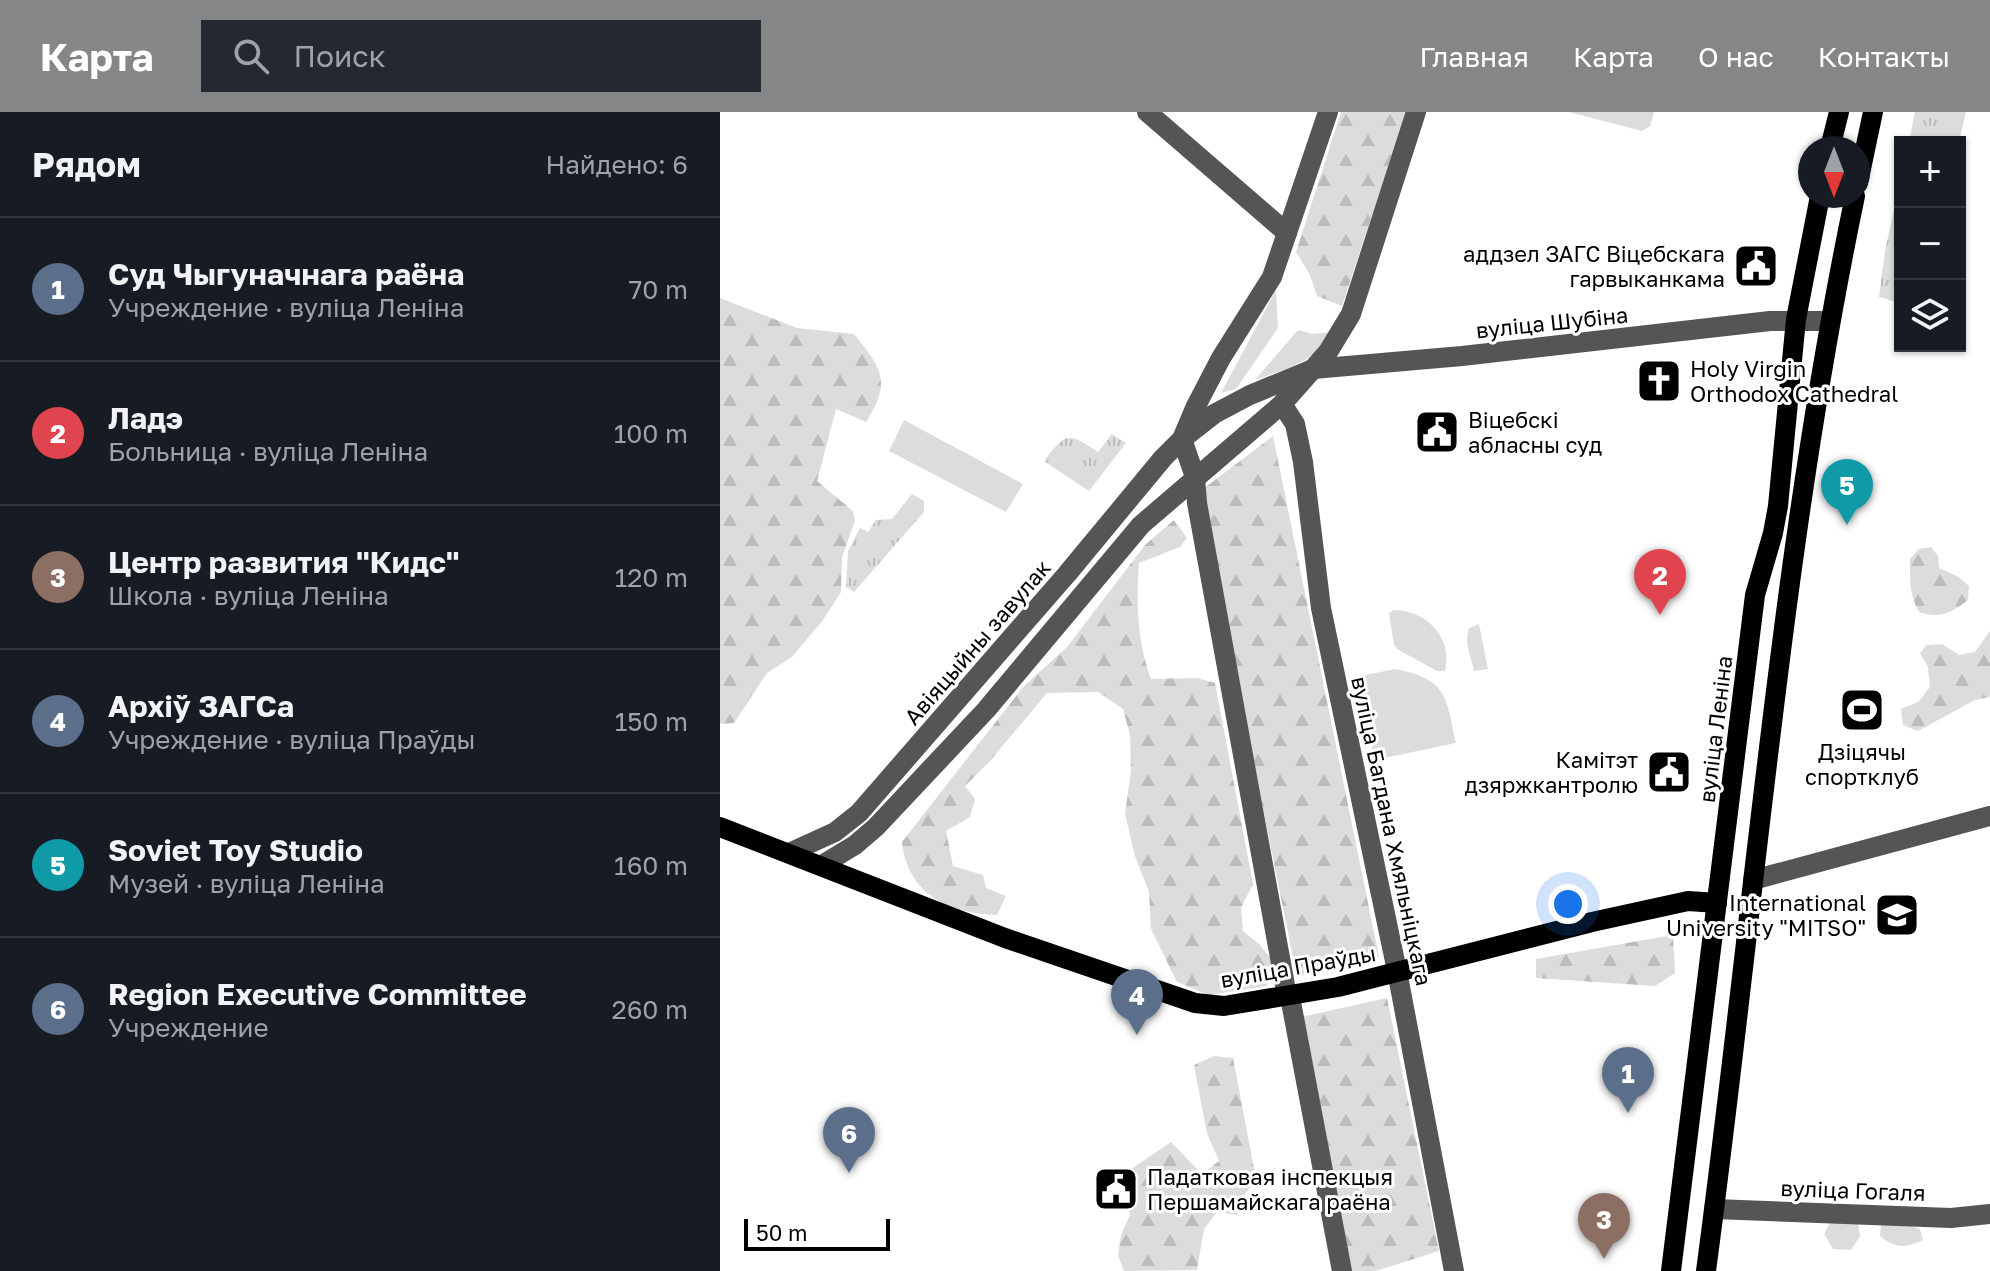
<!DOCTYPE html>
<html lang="ru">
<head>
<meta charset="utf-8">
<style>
  body { margin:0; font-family:"Golos Text",sans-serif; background:#242831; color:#f1f3f6 }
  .controls { position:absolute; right:24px; top:24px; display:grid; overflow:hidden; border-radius:0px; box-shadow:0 2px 6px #0004 }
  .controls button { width:72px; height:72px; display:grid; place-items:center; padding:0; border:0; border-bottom:2px solid #363941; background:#171b24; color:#f1f3f6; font:40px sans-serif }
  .compass { position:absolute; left:1078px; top:24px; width:72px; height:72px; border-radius:50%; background:#171b24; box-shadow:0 2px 6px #0004; rotate:180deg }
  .scale { position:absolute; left:24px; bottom:20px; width:146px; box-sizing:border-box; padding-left:8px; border:4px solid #000; border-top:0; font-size:22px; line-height:28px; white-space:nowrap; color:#000; -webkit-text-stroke:6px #fff; paint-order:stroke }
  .you { position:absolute; left:848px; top:792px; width:28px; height:28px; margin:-20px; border:6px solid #fff; border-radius:50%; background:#1a73e8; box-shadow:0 0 0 12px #1a73e833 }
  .badge { display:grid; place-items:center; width:52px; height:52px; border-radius:50%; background:#858687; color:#fff; font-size:26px; font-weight:700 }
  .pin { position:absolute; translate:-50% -66px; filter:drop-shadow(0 2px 4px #0008) }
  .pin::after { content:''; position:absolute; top:42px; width:28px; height:24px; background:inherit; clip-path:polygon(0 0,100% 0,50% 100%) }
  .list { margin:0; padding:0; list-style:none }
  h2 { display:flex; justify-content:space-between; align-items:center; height:104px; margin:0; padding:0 32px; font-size:34px }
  h2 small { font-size:26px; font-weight:400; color:#9ea1a6 }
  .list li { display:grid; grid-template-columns:52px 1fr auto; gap:24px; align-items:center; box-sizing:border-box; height:144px; padding:0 32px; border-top:2px solid #363941 }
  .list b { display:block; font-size:30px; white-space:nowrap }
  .list p { margin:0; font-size:26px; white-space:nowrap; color:#9ea1a6 }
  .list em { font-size:26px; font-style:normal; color:#9ea1a6 }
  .icon { flex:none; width:44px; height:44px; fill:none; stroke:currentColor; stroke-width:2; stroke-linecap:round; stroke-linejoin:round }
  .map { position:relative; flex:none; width:1270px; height:1159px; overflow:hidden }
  header { display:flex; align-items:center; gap:48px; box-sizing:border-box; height:112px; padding:0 40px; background:#858687; color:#fff }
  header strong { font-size:38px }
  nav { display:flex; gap:44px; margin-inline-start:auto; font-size:28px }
  .search { width:560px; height:72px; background:#242831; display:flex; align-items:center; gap:20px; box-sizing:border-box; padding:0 28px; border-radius:0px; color:#9ea1a6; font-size:30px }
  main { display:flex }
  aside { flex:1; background:#171b24 }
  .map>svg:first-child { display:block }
  .grass { fill:#dcdcdc }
  .forest { fill:url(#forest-firs) }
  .park { fill:url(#park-tufts) }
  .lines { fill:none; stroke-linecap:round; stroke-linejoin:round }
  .minor { stroke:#555; stroke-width:20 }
  .major { stroke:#000; stroke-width:20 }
  .labels { text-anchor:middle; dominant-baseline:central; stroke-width:6; stroke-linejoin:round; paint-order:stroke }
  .poi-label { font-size:22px; fill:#000; stroke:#fff; text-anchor:end }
  .street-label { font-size:22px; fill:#000; stroke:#fff }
</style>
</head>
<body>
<header>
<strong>Карта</strong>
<div class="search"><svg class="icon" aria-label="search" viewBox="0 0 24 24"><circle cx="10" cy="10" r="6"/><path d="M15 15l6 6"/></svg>Поиск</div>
<nav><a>Главная</a><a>Карта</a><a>О нас</a><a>Контакты</a></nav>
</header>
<main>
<aside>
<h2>Рядом<small>Найдено: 6</small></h2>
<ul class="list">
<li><span class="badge" style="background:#5c6f8a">1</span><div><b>Суд Чыгуначнага раёна</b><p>Учреждение · вуліца Леніна</p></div><em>70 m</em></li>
<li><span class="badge" style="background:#e0444e">2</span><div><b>Ладэ</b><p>Больница · вуліца Леніна</p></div><em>100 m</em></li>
<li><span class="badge" style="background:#8d6e63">3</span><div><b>Центр развития &quot;Кидс&quot;</b><p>Школа · вуліца Леніна</p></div><em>120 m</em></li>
<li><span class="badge" style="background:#5c6f8a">4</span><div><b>Архіў ЗАГСа</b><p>Учреждение · вуліца Праўды</p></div><em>150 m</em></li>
<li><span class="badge" style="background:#0f9aa8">5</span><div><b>Soviet Toy Studio</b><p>Музей · вуліца Леніна</p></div><em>160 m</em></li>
<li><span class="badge" style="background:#5c6f8a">6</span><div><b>Region Executive Committee</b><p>Учреждение</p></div><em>260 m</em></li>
</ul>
</aside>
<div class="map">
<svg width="1270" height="1159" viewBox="0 0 1270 1159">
  <defs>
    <pattern id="forest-firs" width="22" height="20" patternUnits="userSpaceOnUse" patternTransform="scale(2)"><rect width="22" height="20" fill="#dcdcdc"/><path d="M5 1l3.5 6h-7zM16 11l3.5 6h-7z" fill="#bbb"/></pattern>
    <pattern id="park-tufts" width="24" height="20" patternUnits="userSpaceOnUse" patternTransform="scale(2)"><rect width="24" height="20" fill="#dcdcdc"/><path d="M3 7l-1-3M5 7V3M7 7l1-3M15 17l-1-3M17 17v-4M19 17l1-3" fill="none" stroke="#bbb"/></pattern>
  </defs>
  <rect width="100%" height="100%" fill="#fff"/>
  <!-- grass -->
  <g class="grass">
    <path d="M849,0H934L930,14L922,19Z"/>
    <path d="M556,178L558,216L516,277L501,281Z"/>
    <path d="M578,218L593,222L611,220C597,250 565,257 535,268Z"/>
    <path d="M184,308L303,372L286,400L169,339Z"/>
    <path d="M673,498C706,498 733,525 725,559H717L677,537L674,532L669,502Z"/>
    <path d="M759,512L768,557L754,559C751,543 744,533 749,516Z"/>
    <path d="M675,557C728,567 726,585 736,631L655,648L636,565Z"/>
    <path d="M1181,1110L1200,1117L1203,1128C1186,1136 1175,1137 1160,1124L1161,1112Z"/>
    <path d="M1110,1111L1138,1112L1140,1124L1131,1138L1113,1137L1104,1122Z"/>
  </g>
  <!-- forest -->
  <g class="forest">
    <path d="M621,0H686L622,194L597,184L590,163L576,140Z"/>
    <path d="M0,186L77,216L134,222C162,257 172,269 146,310L116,297L97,369L133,399L135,409L122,445L121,480L103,508L72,545L47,561L14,611L0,612Z"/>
    <path d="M553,324L659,845L577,865L479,380Z"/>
    <path d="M454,408L467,426L460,435L419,451C416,491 417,529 431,567L477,566L495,571L533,772L521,796L523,819L539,832L552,848L547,874L489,883L457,870L431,817L429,780L415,744L405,702L411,659L410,623L403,597L378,580L327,581L270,649L245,674L255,687L250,705L226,719L233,754L263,763L266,776L286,784L277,803C230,802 187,782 182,730L303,575L347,535L425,433Z"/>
    <path d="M1211,435L1218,444L1219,456L1237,464L1249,474L1248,488C1232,501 1219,507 1199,500C1189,483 1190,466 1190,447L1199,437Z"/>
    <path d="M1270,519V585L1255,588L1198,619L1183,613L1181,597L1198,590L1210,575L1208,555L1200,541L1206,533L1222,532L1239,543L1255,540Z"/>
    <path d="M953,823L955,861L935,874L816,866V847Z"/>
    <path d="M667,886L719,1139L656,1159H631L581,905Z"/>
    <path d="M494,944L513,946L536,1067L525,1082L517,1103L497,1100L484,1117L477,1158L404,1159L398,1143L401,1123L410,1103L404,1062L451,1030L482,1062L499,1049L487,1021L474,953Z"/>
  </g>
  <!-- park -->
  <g class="park">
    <path d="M1195,0H1246L1239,30H1189Z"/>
    <path d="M1180,70V191L1159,185L1165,139Z"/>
    <path d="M392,322L406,331L369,379L324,349C346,320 348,320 378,340Z"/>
    <path d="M192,382L204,389V400L134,480L126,475L128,439L140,416L148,420L156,408L172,407Z"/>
  </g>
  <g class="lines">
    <!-- minor -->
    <g class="minor">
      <path d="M427,0L567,121"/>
      <path d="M608,0L552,165L501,246L476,294L462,327L475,365L477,391L567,884L571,890L622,1159"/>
      <path d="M562,292L575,312L583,350L601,496L677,859L734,1159"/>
      <path d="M69,741L115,720L139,701L347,462L443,346L462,327L494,302L530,283L593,257L742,244L1050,209H1109"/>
      <path d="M102,753L135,733L156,715L266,598L421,413L562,292L608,240L631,202L696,0"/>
      <path d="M1033,768L1270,704"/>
      <path d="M994,1097L1231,1106L1270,1102"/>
    </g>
    <!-- major -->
    <g class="major">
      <path d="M1110,36L1119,0"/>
      <path d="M1138,71L1153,0"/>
      <path d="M0,715L285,826L475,891L504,894L618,875L872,810L968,789L997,791"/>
      <path d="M951,1159L1035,483L1053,421L1058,394L1076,207L1100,84"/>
      <path d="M986,1159C1034,801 1061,438 1135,84"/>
    </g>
  </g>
  <!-- icons -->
  <defs>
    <g id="civic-square" transform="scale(2.3)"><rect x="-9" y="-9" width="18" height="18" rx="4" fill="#000" stroke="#fff"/><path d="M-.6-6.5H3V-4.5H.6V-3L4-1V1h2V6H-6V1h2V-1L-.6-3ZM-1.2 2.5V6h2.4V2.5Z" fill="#fff"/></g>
    <g id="church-square" transform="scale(2.3)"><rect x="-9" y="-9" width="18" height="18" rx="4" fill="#000" stroke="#fff"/><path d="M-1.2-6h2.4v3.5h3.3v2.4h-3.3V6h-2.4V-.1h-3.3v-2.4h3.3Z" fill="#fff"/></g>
    <g id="stadium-square" transform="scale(2.3)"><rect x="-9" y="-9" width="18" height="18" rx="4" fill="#000" stroke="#fff"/><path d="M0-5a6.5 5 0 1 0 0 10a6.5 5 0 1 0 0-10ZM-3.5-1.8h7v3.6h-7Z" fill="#fff"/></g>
    <g id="university-square" transform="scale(2.3)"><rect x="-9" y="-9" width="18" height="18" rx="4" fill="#000" stroke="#fff"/><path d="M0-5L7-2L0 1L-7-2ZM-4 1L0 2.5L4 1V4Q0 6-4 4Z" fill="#fff"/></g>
  </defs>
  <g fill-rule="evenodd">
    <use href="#civic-square" x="1036" y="154"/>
    <use href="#church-square" x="939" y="269"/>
    <use href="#civic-square" x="717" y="320"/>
    <use href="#stadium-square" x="1142" y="598"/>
    <use href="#civic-square" x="949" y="660"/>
    <use href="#university-square" x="1177" y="803"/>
    <use href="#civic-square" x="396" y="1077"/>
  </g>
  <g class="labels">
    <!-- poi labels -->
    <g class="poi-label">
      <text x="1005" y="141">аддзел ЗАГС Віцебскага<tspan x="1005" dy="25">гарвыканкама</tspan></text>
      <text x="970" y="256" text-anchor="start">Holy Virgin<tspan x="970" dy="25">Orthodox Cathedral</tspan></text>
      <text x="748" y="307" text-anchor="start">Віцебскі<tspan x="748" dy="25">абласны суд</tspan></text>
      <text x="1142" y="639" text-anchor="middle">Дзіцячы<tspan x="1142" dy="25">спортклуб</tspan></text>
      <text x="918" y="647">Камітэт<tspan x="918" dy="25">дзяржкантролю</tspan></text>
      <text x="1146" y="790">International<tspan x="1146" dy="25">University "MITSO"</tspan></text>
      <text x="427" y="1064" text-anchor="start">Падатковая інспекцыя<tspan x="427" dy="25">Першамайскага раёна</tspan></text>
    </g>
    <!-- street labels -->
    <g class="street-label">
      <text transform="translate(832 210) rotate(-6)">вуліца Шубіна</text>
      <text transform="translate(257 530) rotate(-49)">Авіяцыйны завулак</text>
      <text transform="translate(995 617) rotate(-83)">вуліца Леніна</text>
      <text transform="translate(672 719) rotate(78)">вуліца Багдана Хмяльніцкага</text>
      <text transform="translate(578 854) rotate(-10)">вуліца Праўды</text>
      <text transform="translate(1133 1078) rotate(2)">вуліца Гогаля</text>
    </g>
  </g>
</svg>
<div class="controls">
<button>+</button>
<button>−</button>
<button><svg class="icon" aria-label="layers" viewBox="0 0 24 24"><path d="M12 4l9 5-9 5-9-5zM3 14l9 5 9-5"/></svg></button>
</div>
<svg class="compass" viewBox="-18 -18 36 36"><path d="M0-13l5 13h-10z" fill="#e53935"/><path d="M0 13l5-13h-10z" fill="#9ea1a6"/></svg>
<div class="scale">50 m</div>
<div class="you"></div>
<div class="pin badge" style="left:908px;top:1001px;background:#5c6f8a">1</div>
<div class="pin badge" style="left:940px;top:503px;background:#e0444e">2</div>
<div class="pin badge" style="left:884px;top:1147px;background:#8d6e63">3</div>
<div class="pin badge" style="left:417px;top:923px;background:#5c6f8a">4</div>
<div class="pin badge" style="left:1127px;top:413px;background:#0f9aa8">5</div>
<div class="pin badge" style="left:129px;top:1061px;background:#5c6f8a">6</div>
</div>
</main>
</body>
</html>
